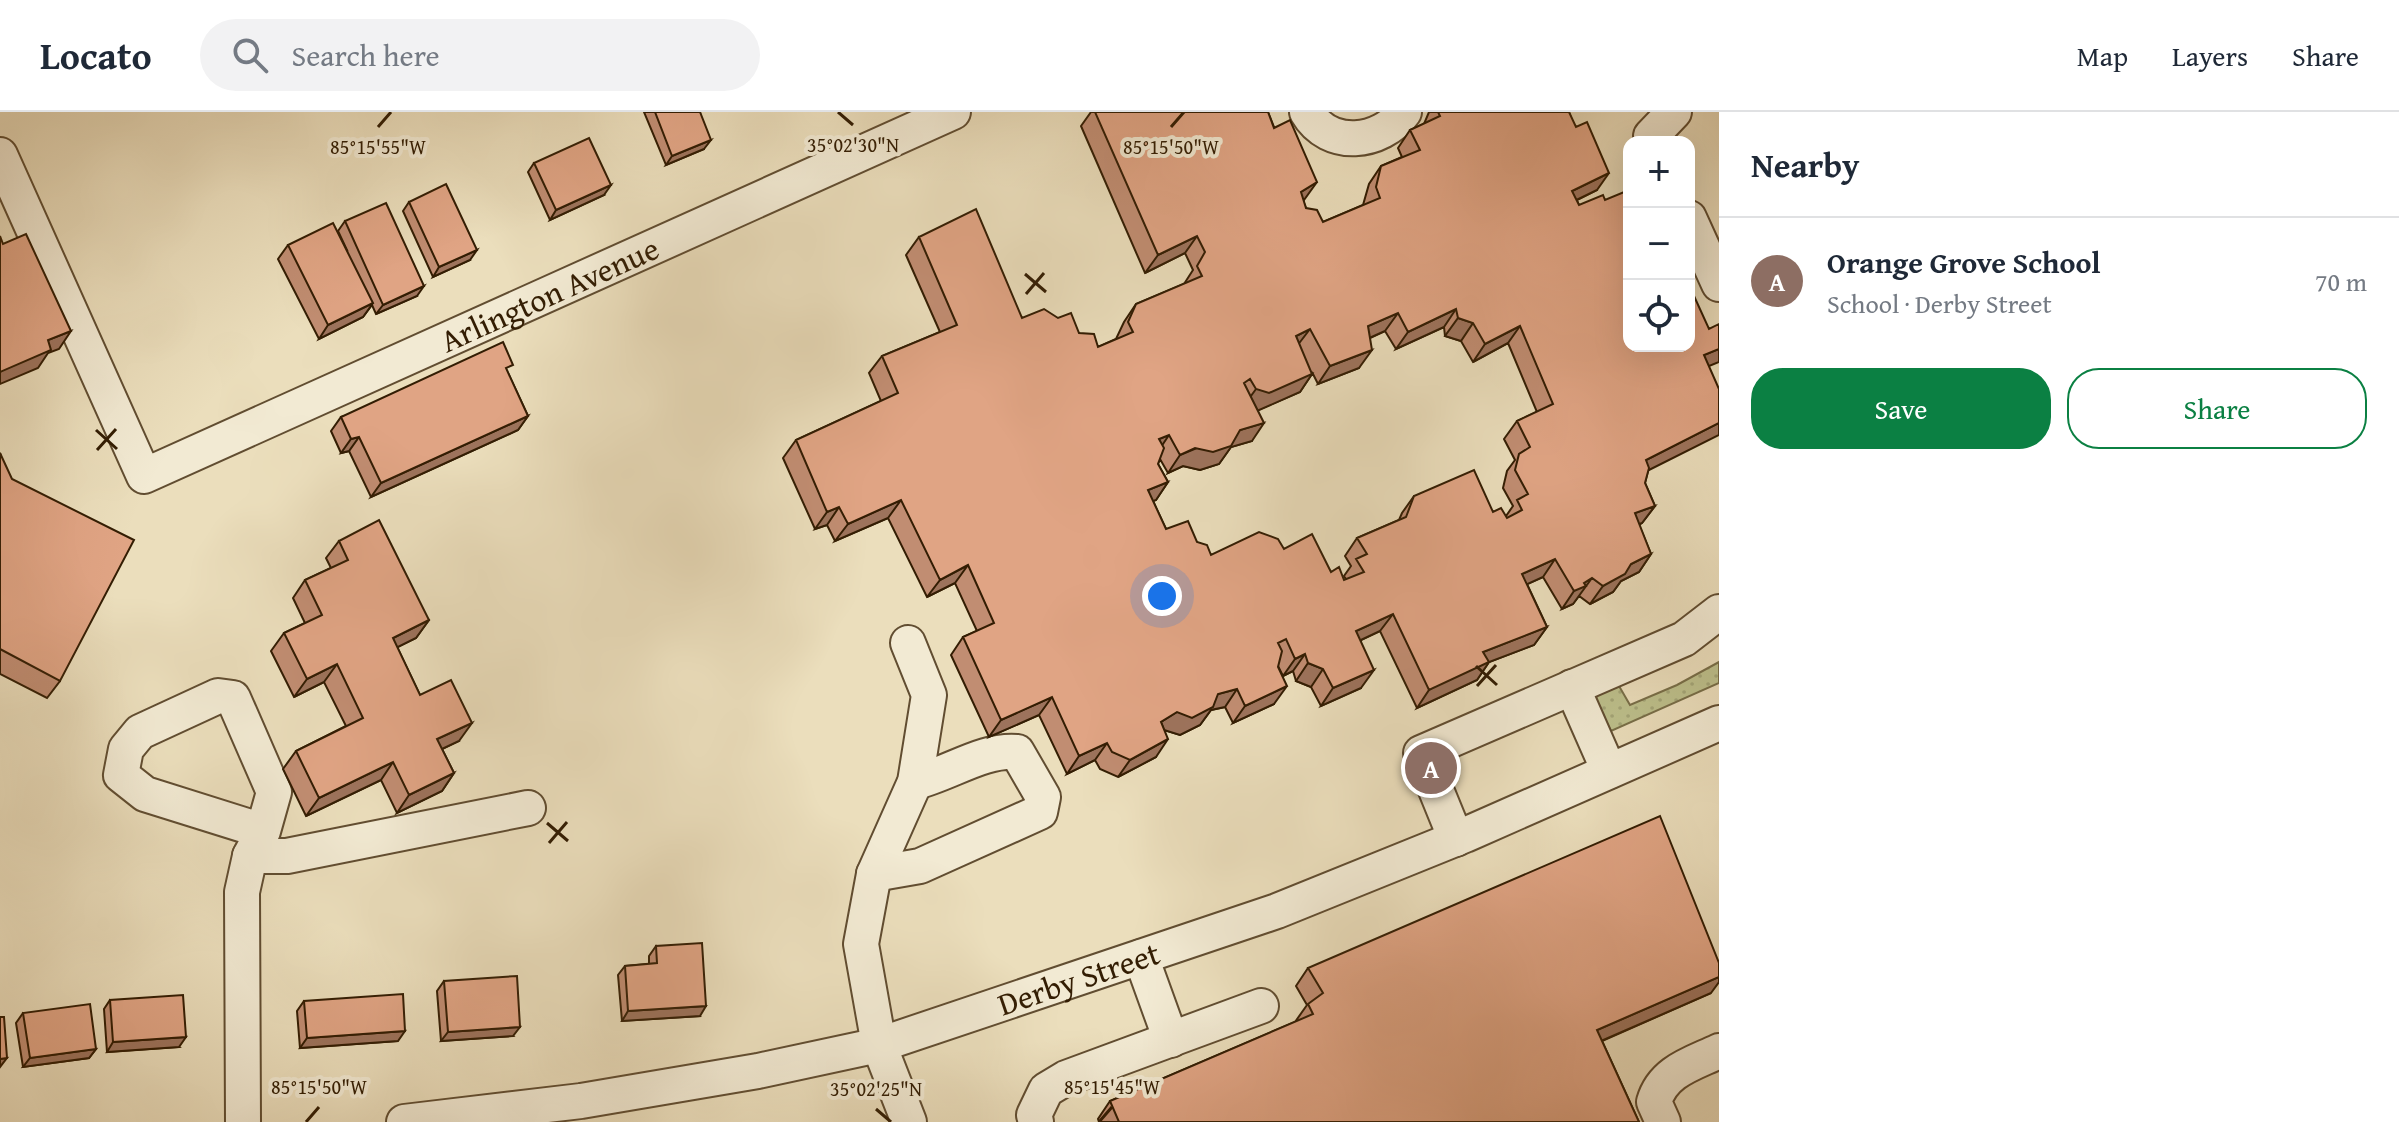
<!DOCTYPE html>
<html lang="en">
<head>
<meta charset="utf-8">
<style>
  body { margin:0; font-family:"Gentium Book Plus",serif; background:#f2f2f3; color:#1f2937 }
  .controls { position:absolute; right:24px; top:24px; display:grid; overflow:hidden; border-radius:16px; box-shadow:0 8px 32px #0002 }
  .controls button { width:72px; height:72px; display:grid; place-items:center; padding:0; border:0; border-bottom:2px solid #e0e1e3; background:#fff; color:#1f2937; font:40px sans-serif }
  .you { position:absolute; left:1162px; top:484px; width:28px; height:28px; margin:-20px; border:6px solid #fff; border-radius:50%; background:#1a73e8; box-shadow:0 0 0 12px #1a73e833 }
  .badge { display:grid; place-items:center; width:52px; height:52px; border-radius:50%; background:#0b8043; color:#fff; font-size:26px; font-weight:700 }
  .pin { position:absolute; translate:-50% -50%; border:4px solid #fff; box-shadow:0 2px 8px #0006 }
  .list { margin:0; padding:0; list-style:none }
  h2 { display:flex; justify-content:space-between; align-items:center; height:104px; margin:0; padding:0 32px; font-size:34px }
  h2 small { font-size:26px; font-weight:400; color:#747a83 }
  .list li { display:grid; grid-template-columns:52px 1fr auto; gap:24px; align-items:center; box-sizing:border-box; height:128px; padding:0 32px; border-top:2px solid #e0e1e3 }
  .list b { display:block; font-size:30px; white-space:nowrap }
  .list p { margin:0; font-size:26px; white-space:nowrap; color:#747a83 }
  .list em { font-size:26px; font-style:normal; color:#747a83 }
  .actions { display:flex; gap:16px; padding:24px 32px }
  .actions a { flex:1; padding:18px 0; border:2px solid #0b8043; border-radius:32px; text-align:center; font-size:28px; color:#0b8043 }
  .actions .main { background:#0b8043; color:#fff }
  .icon { flex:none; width:44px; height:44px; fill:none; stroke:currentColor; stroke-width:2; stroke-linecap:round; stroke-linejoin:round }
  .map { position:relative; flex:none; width:1719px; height:1010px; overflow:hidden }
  header { display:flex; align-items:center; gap:48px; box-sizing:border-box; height:112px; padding:0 40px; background:#fff; border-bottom:2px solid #e0e1e3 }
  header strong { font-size:38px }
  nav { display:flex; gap:44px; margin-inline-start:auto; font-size:28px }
  .search { width:560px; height:72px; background:#f2f2f3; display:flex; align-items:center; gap:20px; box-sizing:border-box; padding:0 28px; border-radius:44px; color:#747a83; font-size:30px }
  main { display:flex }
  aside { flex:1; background:#fff }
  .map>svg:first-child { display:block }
  .green { fill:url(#green-dots); stroke:#786e48; stroke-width:2 }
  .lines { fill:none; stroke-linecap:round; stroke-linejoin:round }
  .minor-casing { stroke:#614d31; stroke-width:38 }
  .minor { stroke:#f2ead3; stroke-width:34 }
  .wall { fill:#c18d72; stroke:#331d03; stroke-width:2; fill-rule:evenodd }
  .shaded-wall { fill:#9d735c; stroke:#331d03; stroke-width:2 }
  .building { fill:#e0a484; stroke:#331d03; stroke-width:2; fill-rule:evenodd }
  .ticks { fill:none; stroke:#331d03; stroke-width:3 }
  .labels { text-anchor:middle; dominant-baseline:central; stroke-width:8; stroke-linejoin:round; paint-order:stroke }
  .street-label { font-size:32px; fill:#331d03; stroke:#f2ead3 }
  .ticks-label { font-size:20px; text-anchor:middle; fill:#331d03; stroke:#f2ead3; stroke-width:8; stroke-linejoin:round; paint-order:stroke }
</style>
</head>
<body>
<header>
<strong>Locato</strong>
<div class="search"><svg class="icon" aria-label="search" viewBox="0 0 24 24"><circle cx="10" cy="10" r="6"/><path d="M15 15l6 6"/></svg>Search here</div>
<nav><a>Map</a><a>Layers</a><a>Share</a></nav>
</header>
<main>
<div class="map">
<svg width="1719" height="1010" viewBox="0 0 1719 1010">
  <defs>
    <pattern id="green-dots" width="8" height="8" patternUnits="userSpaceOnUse" patternTransform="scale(2)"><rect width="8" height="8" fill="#bdc08c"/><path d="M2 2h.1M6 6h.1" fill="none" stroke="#a3a577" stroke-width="1.8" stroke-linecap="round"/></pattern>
  </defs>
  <rect width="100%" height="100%" fill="#ebdebc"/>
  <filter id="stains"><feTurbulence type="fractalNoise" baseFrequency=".0025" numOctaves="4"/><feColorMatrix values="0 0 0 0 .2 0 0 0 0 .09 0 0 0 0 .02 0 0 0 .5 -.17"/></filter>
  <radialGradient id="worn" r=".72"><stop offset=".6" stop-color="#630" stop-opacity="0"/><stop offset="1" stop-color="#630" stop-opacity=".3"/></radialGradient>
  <!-- green -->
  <path class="green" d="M1719,550V571L1611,619L1595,589L1597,583L1611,574H1619L1630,593L1677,573Z"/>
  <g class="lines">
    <!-- minor casing -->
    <g class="minor-casing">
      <g id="minor">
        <path d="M1307,0C1329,38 1381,32 1404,0"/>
        <path d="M1654,30L1651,24L1674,0"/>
        <path id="s1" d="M0,43L144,364L953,0"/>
        <path d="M1689,106L1719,172"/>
        <path d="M908,531L929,583L915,670L874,762L861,832L879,933L909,1010"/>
        <path d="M1572,575L1609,659"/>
        <path d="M1456,727L1421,641L1684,527L1719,500"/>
        <path d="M250,744H287L528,696"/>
        <path d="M874,762L920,754L1040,700L1043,685L1017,640C983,637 949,662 915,670"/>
        <path d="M1141,845L1171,928"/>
        <path d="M243,1010L242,780L250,744L263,719L274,680L233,586L218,584L140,620L126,637L121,663L145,682L263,719"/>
        <path id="s2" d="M404,1010L581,989L758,959L879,933L1277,799L1465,723L1719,611"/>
        <path d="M1036,1010L1034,1003L1046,978L1066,966L1261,894"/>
        <path d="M1663,1010L1654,990C1663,959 1692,952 1719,939"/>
      </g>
    </g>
    <!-- minor -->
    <use href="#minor" class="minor"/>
  </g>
  <!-- wall -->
  <g class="wall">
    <path d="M644,0H700L704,37L666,53Z"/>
    <path d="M1091,0H1268L1306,96L1323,110L1363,93L1369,72L1381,54L1402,45L1398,36L1410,18L1424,12L1429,0H1569L1597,78L1577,88L1629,234L1709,254L1648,359L1645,371L1655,394L1642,411L1639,413L1651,442L1639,460L1621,469L1613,480L1590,492L1579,484L1573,492L1562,497L1543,465L1527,472L1547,515L1534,533L1489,550L1477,568L1417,596L1380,519L1361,528V576L1321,594L1311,575L1296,569L1293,559L1283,564L1278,554L1274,592L1233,611L1225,595L1211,598L1200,613L1180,623L1164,618L1156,645L1118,665L1100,657L1095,648L1067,662L1039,603L989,625L951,543L963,525L977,519L955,471L927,485L888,406L835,429L827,413L815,417L783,346L796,328L881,289L869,261L882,244L940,220L906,143L919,125L1022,206L1079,221L1098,235L1116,227L1124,210L1136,192L1184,172L1193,158L1185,141L1145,161L1081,14ZM1444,215L1445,224L1461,229L1473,250L1508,231L1537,300L1517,309L1504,327L1515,348L1507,359L1503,376L1513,394L1506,404L1493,400L1414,384L1402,401L1399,408L1357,426L1345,444L1351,454L1344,464L1346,467L1344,468L1284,437L1211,443L1197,430L1166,417L1153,389L1156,388L1168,370L1158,352L1160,347L1168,361L1183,354L1200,358L1219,352L1231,335L1252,329L1258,298L1300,280L1312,262V260L1318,272L1359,256L1370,226L1385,219L1396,237Z"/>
    <path d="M534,51L604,83L550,108L528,60Z"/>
    <path d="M409,90L470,148L433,165L403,99Z"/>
    <path d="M345,109L417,184L376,202L372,193L363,205L319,227L278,147L288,133L347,138L338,119Z"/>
    <path d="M508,261L528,304L518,318L371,385L349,339L341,341L331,319L341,305Z"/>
    <path d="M0,341L60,569L47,586L0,562Z"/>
    <path d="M339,429L429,508L416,526L397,535L420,583L459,629L442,637L454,661L442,679L397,701L381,668L306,704L283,657L296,639L346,614L324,570L294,585L271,539L284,521L305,511L293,486L305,468L331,456L326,446Z"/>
    <path d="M656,834L700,904L622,909L618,863L625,854L649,852V844Z"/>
    <path d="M1308,856L1711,881L1602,929L1639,1010H1099L1098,1007L1110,989L1295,910L1307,893L1296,874Z"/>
    <path d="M444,869L513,924L441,929L437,879Z"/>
    <path d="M110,888L179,935L107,940L104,897Z"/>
    <path d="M304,889L398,929L300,936L297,899Z"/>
    <path d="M23,901L96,937L89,946L23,955L16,911Z"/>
  </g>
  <!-- shaded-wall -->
  <g class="shaded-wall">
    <path d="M711,28L704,37L666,53L672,44Z"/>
    <path d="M1609,61L1597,78L1560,96L1572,79Z"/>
    <path d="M1317,70L1304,88L1288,98L1301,80Z"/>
    <path d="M611,73L604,83L550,108L556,98Z"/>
    <path d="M1197,124L1185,141L1145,161L1158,143Z"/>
    <path d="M477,138L470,148L433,165L439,155Z"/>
    <path d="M424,174L417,184L376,202L383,193Z"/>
    <path d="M373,191L363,205L319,227L328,213Z"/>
    <path d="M1456,197L1444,215L1396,237L1408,220Z"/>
    <path d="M1398,201L1385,219L1356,232L1368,214Z"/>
    <path d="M1458,206L1473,211L1461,229L1445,224Z"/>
    <path d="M1520,214L1508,231L1473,250L1485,232Z"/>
    <path d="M1310,217L1297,234L1296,224Z"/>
    <path d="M71,219L59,237L48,241L38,256L0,272V260L48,228Z"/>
    <path d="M1719,237V250L1692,261L1704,243Z"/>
    <path d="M1372,238L1359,256L1318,272L1330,254Z"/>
    <path d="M1312,262L1300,280L1257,299L1243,295L1256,277Z"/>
    <path d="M528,304L518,318L371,385L381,371Z"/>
    <path d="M1264,311L1252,329L1231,335L1219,352L1200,358L1183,354L1168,361L1180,343L1240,318Z"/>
    <path d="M1719,311V323L1633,366L1646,348Z"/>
    <path d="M1169,323L1157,341L1159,327Z"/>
    <path d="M359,325L349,339L341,341L351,327Z"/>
    <path d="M1168,370L1156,388L1136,396L1148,378Z"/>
    <path d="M901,388L888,406L835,429L848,412Z"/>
    <path d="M1655,394L1642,411L1622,419L1635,401Z"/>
    <path d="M839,395L827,413L815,417L827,400Z"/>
    <path d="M1651,442L1639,460L1621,469L1613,480L1590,492L1603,474L1631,452Z"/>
    <path d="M1555,447L1543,465L1510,480L1522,462Z"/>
    <path d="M968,453L955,471L927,485L940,468Z"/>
    <path d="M1592,466L1573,492L1562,497L1574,479L1584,471Z"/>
    <path d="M1393,502L1380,519L1344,536L1356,519Z"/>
    <path d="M429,508L416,526L380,544L393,526Z"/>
    <path d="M1547,515L1534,533L1489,550L1477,568L1417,596L1429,578L1483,540Z"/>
    <path d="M1305,542L1293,559L1283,564L1295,547Z"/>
    <path d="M1308,551L1323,557L1311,575L1296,569Z"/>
    <path d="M337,552L324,570L294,585L307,567Z"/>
    <path d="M1374,558L1361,576L1321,594L1333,576Z"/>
    <path d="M1287,574L1274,592L1233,611L1245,594Z"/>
    <path d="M1237,577L1225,595L1211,598L1200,613L1180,623L1164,618L1161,610L1177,600L1218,582Z"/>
    <path d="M1052,585L1039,603L989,625L1001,608Z"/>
    <path d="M472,611L459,629L425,645L437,627Z"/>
    <path d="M1168,627L1156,645L1118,665L1130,648Z"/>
    <path d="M1107,631L1095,648L1067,662L1079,644Z"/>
    <path d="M393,650L381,668L306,704L319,686Z"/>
    <path d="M454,661L442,679L397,701L409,683Z"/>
    <path d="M1719,865V870L1711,881L1585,936L1597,918Z"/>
    <path d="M706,894L700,904L622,909L628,899Z"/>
    <path d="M520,915L513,924L441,929L448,920Z"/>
    <path d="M405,919L398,929L300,936L307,926Z"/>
    <path d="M186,925L179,935L107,940L113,930Z"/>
    <path d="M96,937L89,946L23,955L30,946Z"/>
    <path d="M7,946L0,955V947Z"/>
  </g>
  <!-- building -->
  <g class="building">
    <path d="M655,0H700L711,28L672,44Z"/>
    <path d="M1095,0H1268L1274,16L1290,8L1317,70L1301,80L1306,96L1317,98L1323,110L1380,86L1376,75L1381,54L1420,38L1410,18L1440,4L1438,0H1569L1576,15L1587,10L1609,61L1572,79L1579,93L1603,83L1605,88L1629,78V234H1689V173L1709,217L1719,212V237L1704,243L1719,277V311L1646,348L1649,356L1645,371L1655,394L1635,401L1651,442L1631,452L1625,462L1603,474L1592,466L1584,471L1586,474L1574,479L1555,447L1522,462L1547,515L1483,540L1489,550L1429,578L1393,502L1356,519L1374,558L1333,576L1323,557L1308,551L1305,542L1295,547L1286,527L1278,531L1282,539L1278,555L1287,574L1245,594L1237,577L1218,582L1213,595L1192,606L1177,600L1161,610L1168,627L1130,648L1112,640L1107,631L1079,644L1052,585L1001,608L963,525L994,511L968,453L940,468L901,388L848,412L839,395L827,400L796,328L898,281L882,244L957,213L919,125L976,97L1022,206L1044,197L1058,206L1071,201L1079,221L1094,222L1098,235L1133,220L1128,210L1136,192L1202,164L1197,154L1205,140L1197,124L1158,143ZM1456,197L1458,206L1473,211L1485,232L1520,214L1553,292L1517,309L1530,335L1519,342L1515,358L1528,382L1517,388L1522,398L1507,406L1501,396L1493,400L1474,358L1414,384L1406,405L1357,426L1367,442L1356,447L1364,460L1344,468L1339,455L1331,460L1312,422L1284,437L1278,427L1259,420L1211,443L1207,433L1197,430L1188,409L1166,417L1148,378L1168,370L1158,352L1164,336L1159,327L1169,323L1180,343L1195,336L1213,340L1231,334L1240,318L1264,311L1244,271L1250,267L1256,277L1269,281L1312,262L1296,224L1310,217L1330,254L1372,238L1368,214L1398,201L1408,220Z"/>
    <path d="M589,26L611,73L556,98L534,51Z"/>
    <path d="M446,72L477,138L439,155L409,90Z"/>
    <path d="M386,91L424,174L383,193L345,109Z"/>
    <path d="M333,111L373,191L328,213L288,133Z"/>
    <path d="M26,122L71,219L48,228L51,238L0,260V124L3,132Z"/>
    <path d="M503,230L513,253L506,256L528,304L381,371L359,325L351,327L341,305Z"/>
    <path d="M0,341L12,367L134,428L60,569L0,537Z"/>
    <path d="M379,408L429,508L393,526L420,583L451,568L472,611L437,627L454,661L409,683L393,650L319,686L296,639L363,606L337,552L307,567L284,521L322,503L305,468L348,448L339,429Z"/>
    <path d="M1660,704L1719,851V865L1597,918L1639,1010H1119L1110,989L1313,902L1308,892L1323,881L1308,856Z"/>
    <path d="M702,831L706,894L628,899L625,854L657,851L656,834Z"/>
    <path d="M517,864L520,915L448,920L444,869Z"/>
    <path d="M403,882L405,919L307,926L304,889Z"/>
    <path d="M183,883L186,925L113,930L110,888Z"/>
    <path d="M90,892L96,937L30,946L23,901Z"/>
    <path d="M0,905H4L7,946L0,947Z"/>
  </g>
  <!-- ticks -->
  <path class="ticks" d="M838,0L853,13M378,15L391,0M1171,15L1184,0M1025,162L1046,180M1026,182L1044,161M96,318L117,337M97,338L116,317M1476,554L1497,573M1477,574L1496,553M547,711L568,729M549,731L567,710M876,997L891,1010M306,1010L319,995M1099,1010L1112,995"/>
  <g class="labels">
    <!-- street labels -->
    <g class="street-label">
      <text stroke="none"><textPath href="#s1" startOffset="796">Arlington Avenue</textPath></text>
      <text stroke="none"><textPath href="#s2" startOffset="692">Derby Street</textPath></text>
    </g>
  </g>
  <g class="ticks-label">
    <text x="853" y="40">35°02'30"N</text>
    <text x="378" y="42">85°15'55"W</text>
    <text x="1171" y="42">85°15'50"W</text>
    <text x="319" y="982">85°15'50"W</text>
    <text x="1112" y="982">85°15'45"W</text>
    <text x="876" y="984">35°02'25"N</text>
  </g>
  <rect width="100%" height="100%" filter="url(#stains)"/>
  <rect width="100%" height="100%" fill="url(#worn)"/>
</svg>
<div class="controls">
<button>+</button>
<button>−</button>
<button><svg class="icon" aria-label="locate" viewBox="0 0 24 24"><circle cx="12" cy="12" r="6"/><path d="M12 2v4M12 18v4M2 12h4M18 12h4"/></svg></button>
</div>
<div class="you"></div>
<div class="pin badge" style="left:1431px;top:656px;background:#8d6e63">A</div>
</div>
<aside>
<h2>Nearby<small></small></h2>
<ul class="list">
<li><span class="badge" style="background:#8d6e63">A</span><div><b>Orange Grove School</b><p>School · Derby Street</p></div><em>70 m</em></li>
</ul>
<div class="actions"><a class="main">Save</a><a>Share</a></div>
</aside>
</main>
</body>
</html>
